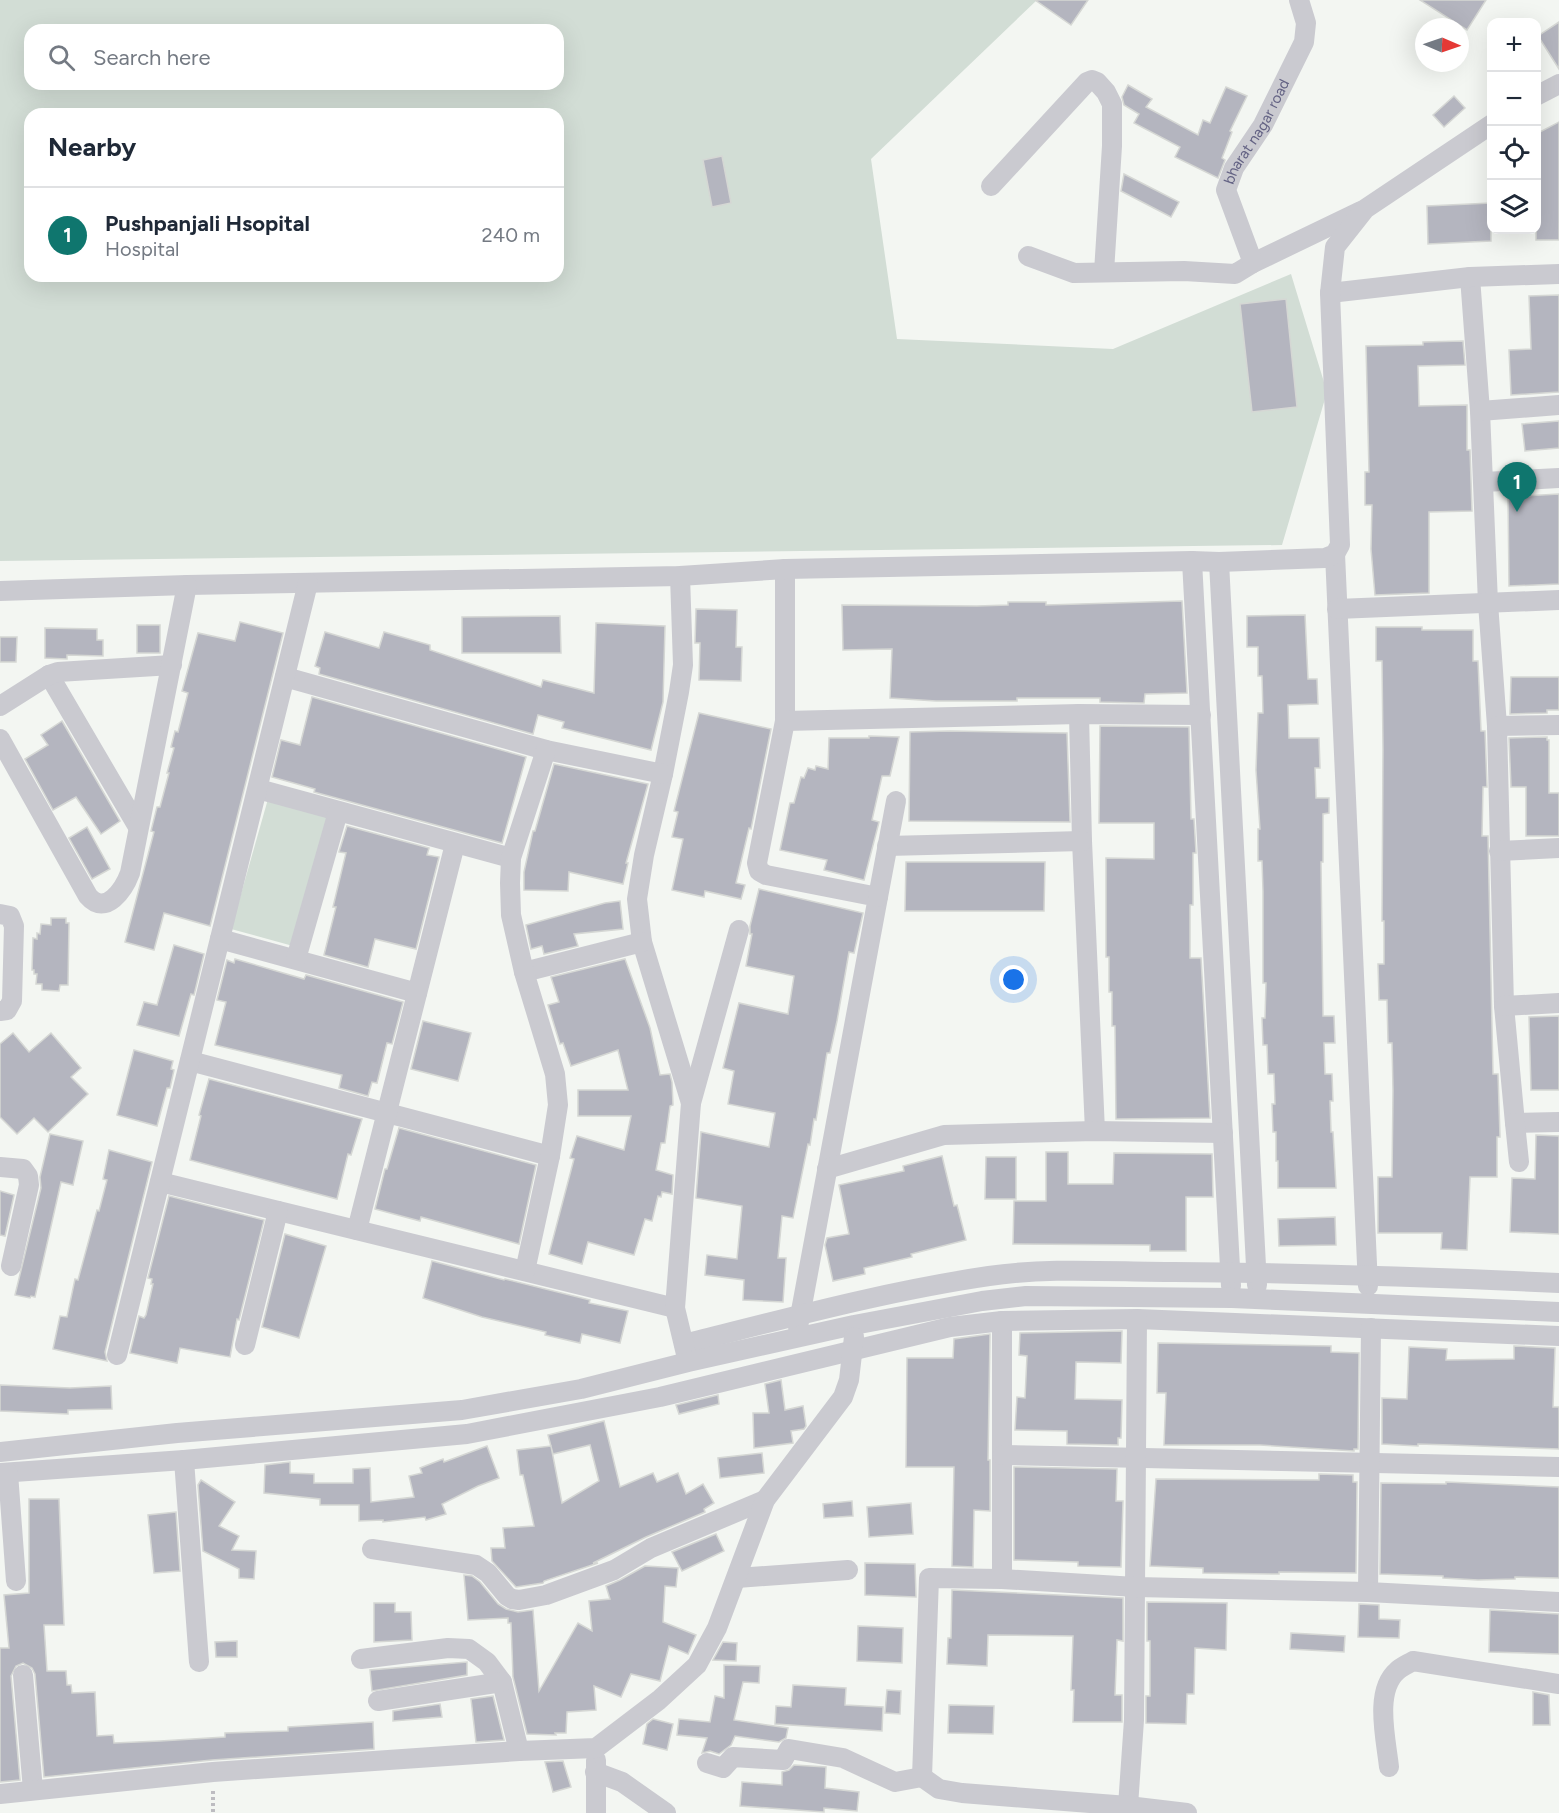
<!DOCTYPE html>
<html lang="en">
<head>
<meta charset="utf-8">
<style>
  body { margin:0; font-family:Figtree,sans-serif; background:#f2f2f3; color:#1f2937 }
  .controls { position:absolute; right:18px; top:18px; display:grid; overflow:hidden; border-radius:12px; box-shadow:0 6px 24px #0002 }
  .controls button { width:54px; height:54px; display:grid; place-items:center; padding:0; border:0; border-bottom:2px solid #e0e1e3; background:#fff; color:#1f2937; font:30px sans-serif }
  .compass { position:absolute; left:1415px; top:18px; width:54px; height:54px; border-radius:50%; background:#fff; box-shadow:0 6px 24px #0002; rotate:92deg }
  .you { position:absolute; left:1014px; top:980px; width:21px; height:21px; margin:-15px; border:4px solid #fff; border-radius:50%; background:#1a73e8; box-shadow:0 0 0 9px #1a73e833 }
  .badge { display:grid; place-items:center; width:39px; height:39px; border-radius:50%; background:#0f766e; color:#fff; font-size:20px; font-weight:700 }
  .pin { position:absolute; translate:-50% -50px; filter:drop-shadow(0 2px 3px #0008) }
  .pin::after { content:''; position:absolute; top:32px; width:21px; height:18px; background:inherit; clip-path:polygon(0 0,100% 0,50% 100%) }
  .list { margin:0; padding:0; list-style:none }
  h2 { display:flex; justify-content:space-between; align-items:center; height:78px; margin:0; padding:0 24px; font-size:26px }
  h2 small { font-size:20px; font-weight:400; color:#747a83 }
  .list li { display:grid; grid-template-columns:39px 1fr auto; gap:18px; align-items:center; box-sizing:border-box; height:96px; padding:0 24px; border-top:2px solid #e0e1e3 }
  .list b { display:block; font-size:22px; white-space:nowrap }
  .list p { margin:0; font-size:20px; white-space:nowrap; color:#747a83 }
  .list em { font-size:20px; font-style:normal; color:#747a83 }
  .icon { flex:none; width:33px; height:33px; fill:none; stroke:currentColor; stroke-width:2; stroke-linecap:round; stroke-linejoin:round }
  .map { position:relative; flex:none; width:1559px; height:1813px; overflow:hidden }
  .search { position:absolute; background:#fff; box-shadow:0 6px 24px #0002; left:24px; top:24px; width:540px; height:66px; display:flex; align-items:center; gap:15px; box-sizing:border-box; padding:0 21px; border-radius:18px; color:#747a83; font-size:22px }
  .panel { position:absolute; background:#fff; box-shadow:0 6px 24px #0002; left:24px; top:108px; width:540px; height:174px; border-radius:18px }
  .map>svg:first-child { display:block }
  .green { fill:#d2ddd5; fill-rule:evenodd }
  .building { fill:#b4b5bf; stroke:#d5d7d4; stroke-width:1.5 }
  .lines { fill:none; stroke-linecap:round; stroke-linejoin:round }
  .path { stroke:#bdbcc1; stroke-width:4; stroke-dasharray:3 3; stroke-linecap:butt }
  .minor { stroke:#cacad0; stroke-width:20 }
  .labels { text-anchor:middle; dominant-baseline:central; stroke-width:6; stroke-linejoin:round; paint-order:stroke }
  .street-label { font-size:15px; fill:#646384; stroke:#fff }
</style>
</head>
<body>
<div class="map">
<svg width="1559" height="1813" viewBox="0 0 1559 1813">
  <rect width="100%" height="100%" fill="#f3f6f2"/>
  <!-- green -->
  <g class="green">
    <path d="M0,0H1037L871,159L897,339L1113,349L1291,274L1327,392L1282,545L0,561ZM30,30H558V84H30ZM30,114H558V276H30Z"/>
    <path d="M268,799L330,817L293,946L231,929Z"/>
  </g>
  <!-- building -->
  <g class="building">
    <path d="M1035,0H1088L1071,25Z"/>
    <path d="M1420,0H1486L1467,30Z"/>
    <path d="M1559,22V69L1538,36Z"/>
    <path d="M1128,85L1152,99L1146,107L1198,135L1203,120L1210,123L1226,87L1247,96L1230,131L1232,132L1222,158L1225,160L1218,178L1175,157L1180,147L1134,123L1139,114L1124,105L1122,97Z"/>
    <path d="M1454,96L1465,108L1444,127L1433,115Z"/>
    <path d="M1559,122V240H1536V134Z"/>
    <path d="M722,156L731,203L712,207L703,160Z"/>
    <path d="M1124,174L1179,202L1171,217L1121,191Z"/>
    <path d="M1491,203V241L1428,244L1427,206Z"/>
    <path d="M1559,295V392L1511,395L1509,350L1531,349L1529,296Z"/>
    <path d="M1286,299L1297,407L1252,412L1240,304Z"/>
    <path d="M1463,341L1465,365L1418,366L1419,406L1467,405V450H1470L1472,511L1429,512V593L1375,595L1371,549L1372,505H1365V472H1369L1366,346L1423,345V342Z"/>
    <path d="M1559,421V448L1525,451L1522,424Z"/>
    <path d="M1559,494V584L1509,586L1508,497Z"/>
    <path d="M1182,601L1187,693L1145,694L1144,703L1100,702V698H1017V701H936L890,698L892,649L843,650L842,605L977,606L1008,605V602H1046V605Z"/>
    <path d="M696,609L737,610L736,647H742L741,681L699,680L700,643H695Z"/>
    <path d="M1305,615L1308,679H1317L1318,704L1288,705L1289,738H1319L1320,768H1315L1316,798H1329V813L1323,814V862H1321L1323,1016H1334L1335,1043H1324L1325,1074H1332L1333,1101H1330L1331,1132H1333L1336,1188H1278V1161H1276V1132H1273L1272,1104H1275L1274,1074H1268L1267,1045H1263L1262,1018H1265L1266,983H1263V891L1262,861H1258V829H1260L1256,770L1258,713H1263L1262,676H1258V647H1247V616Z"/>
    <path d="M560,616L561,653H462V617Z"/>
    <path d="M240,622L283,633L210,926L164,913L154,950L125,942L154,832L151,831L157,807H160L169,773H167L174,748L171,747L175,731L178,732L188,693L182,691L198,633L235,641Z"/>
    <path d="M596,623L665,626L663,702L651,750L562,728L564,722L538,715L533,734L319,674L320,668L315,666L325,632L379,648L384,632L430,645V650L541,687L543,680L594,693Z"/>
    <rect x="137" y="625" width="23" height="28"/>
    <path d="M1376,627H1422V630H1473V661H1478L1481,731H1485L1487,787H1483L1482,836H1488L1493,1074H1498L1500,1137H1497V1177H1470L1467,1250L1441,1249L1442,1233H1378V1177H1392L1393,1091L1392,1043H1388L1387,1000H1379L1378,964H1384V921H1382L1383,749L1382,661H1376Z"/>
    <path d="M45,628L97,629V640H103V656L67,655V659L45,658Z"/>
    <path d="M0,637H17L16,662H0Z"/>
    <path d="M1511,677H1559V710H1547V713L1510,714Z"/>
    <path d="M312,697L526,757L502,843L314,792L315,789L272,777L281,740L300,745Z"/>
    <path d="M699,713L771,729L751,829L749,828L736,883L745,885L741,899L705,891L704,897L672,890L683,839L672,837L678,812L674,811Z"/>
    <path d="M62,721L120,821L101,834L76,797L53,810L25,759L48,745L41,735Z"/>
    <path d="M1100,726L1189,727L1191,819H1194L1196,853H1193V905H1190V958H1201L1210,1118L1116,1119L1115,1026H1112V992H1109V957H1106V858L1154,859V823H1099Z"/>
    <path d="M950,731L1067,733L1070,822L909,821L910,732Z"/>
    <path d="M869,736L899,737L890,776H882L872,820L879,822L864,880L824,870L827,860L780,850L790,803H794L801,777L804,778L808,768L815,770L816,766L828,769L829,738H869Z"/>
    <path d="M1547,737V740H1549V793H1559V836H1526V787H1511L1509,738Z"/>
    <path d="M554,764L648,784L626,863H628L623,884L569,872L568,891L524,890V872L533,831H535Z"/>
    <path d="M347,826L429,848L427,855L439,857L416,949L375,939L368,967L324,955L336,907H333L346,853L339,852Z"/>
    <path d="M87,827L110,869L92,879L69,838Z"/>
    <path d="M906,862H1045L1044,911H905Z"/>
    <path d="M759,889L863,913L854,953L849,952L837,1021L830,1053H827L816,1120L814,1119L810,1145L808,1144L793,1218L782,1216L778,1258H786L783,1302L743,1300L744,1280L705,1275L707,1255L737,1259L742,1206L696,1198L701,1132L769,1147L775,1113L728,1104L734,1071L723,1068L739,1003L788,1014L794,976L746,966L752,934H750V926Z"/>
    <path d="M620,901L623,929L574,934L578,946L544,954L542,946L531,949L526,925L605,903Z"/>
    <path d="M51,918H66V923H69L68,985H60L59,991L42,990V984H36L37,974H34V970H32L33,938L37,939V933L40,934L41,924L51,925Z"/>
    <path d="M174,945L204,954L194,995L191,994L179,1036L137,1025L144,1002L157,1005Z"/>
    <path d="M235,959L304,979L306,975L403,1002L392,1044L387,1043L377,1083L372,1082L368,1096L339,1088L342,1075L215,1045L226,1002L217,1000L227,960L234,963Z"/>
    <path d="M625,959L650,1028L660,1075L670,1074L672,1082L673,1105L670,1106L665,1143H661L656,1170L673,1175L672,1194L662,1192L661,1197L658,1196L652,1221L645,1219L634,1255L588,1242L582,1264L549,1254L574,1159L570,1158L577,1136L624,1150L631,1116H578V1090H628L618,1050L571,1066L563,1043L560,1044L548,1005L559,1002L551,977Z"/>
    <path d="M1559,1016V1090H1531L1529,1017Z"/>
    <path d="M423,1021L471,1033L458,1081L411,1069Z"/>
    <path d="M13,1033L29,1052L51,1033L81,1068L71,1077L88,1094L48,1132L34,1118L17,1134L0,1117V1044Z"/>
    <path d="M134,1050L173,1061L171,1069L174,1070L170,1088H167L157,1126L117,1115Z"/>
    <path d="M209,1079L362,1119L351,1155L348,1154L337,1199L190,1160L201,1116L199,1115Z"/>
    <path d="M399,1128L536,1165L519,1244L421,1217L420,1221L375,1209L385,1169H387Z"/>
    <path d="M50,1134L83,1141L73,1185L61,1182L35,1297L31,1296L30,1298L15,1295L41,1188L40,1177Z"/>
    <path d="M1536,1135L1559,1136V1234L1510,1232L1512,1178L1535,1179Z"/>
    <path d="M109,1150L152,1162L115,1311L105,1352L107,1361L53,1349L60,1316L67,1317L75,1279L78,1280L97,1210L99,1211L107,1180L103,1179Z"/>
    <path d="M1046,1152H1068V1184H1113L1114,1153L1212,1154L1213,1197H1186V1251H1150V1245L1013,1244L1014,1201H1046Z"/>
    <path d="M942,1156L954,1206L957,1205L966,1240L911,1254L912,1257L864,1268L865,1274L833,1281L825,1245L827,1238L849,1234L839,1185L904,1171L903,1166Z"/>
    <path d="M986,1157H1016V1199H985Z"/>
    <path d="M0,1191L14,1195L5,1236L0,1235Z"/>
    <path d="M169,1196L264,1220L239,1320L237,1319L230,1357L180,1348L177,1363L130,1353L139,1316L144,1318L146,1315L153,1284H151L152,1279L148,1278Z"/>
    <path d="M1335,1217L1336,1245L1279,1246L1278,1219Z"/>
    <path d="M285,1234L326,1246L299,1338L262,1327Z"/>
    <path d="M432,1261L504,1280L505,1279L590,1300L589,1303L628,1311L620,1343L582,1334L580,1343L545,1335L546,1332L482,1317L423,1298Z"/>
    <path d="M1122,1331L1121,1363L1076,1362L1075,1399L1122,1400L1121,1438H1118V1445L1067,1444V1431L1015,1430L1017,1397L1025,1398L1027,1356L1019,1355L1020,1333Z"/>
    <path d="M990,1334L988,1460H990V1511L974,1510L973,1567L952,1566L954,1467H906L907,1358H953L954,1339Z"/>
    <path d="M1158,1343L1331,1346V1352L1359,1353L1358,1449H1354V1451L1260,1445H1164L1166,1393H1157Z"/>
    <path d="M1514,1346L1555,1348L1553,1407H1559V1449L1451,1445L1418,1444V1446L1382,1444V1398L1407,1399L1409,1347L1447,1349L1446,1360L1514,1359Z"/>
    <path d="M781,1380L785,1410L803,1406L806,1426L804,1429L791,1431L793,1443L754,1448L753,1413H769L765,1384Z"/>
    <path d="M0,1385L70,1388L111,1386L112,1409L68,1410V1414L0,1411Z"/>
    <path d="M718,1395L719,1404L679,1414L676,1405Z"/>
    <path d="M604,1421L620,1487L653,1473L657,1482L678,1473L686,1494L703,1484L714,1503L704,1509L705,1512L646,1537L593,1563H598L544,1581L543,1583L516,1587L492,1561L491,1548H505L503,1528L534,1526L523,1475H520L517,1450L551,1446L562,1503L599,1481L590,1445L553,1454L548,1435Z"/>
    <path d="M487,1446L499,1478L478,1486L442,1504L446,1514L426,1520L425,1517L383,1522V1520L359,1521V1505H320V1499L264,1493L265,1465L290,1462V1473L314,1474V1483H353V1469L370,1468L371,1502L414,1497L409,1476L422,1473L420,1468L443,1459L444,1462Z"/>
    <path d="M762,1453L764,1473L720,1478L718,1458Z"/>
    <path d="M1014,1467L1117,1469L1116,1501H1123L1121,1567L1078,1566V1562L1014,1560Z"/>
    <path d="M1319,1474L1353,1475V1482H1357L1356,1573L1279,1572V1574L1203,1573V1568L1150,1566L1156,1479L1319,1480Z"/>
    <path d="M201,1480L235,1502L219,1526L239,1536L232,1550L256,1551L254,1579L239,1578V1569L203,1551L198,1485Z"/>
    <path d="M1446,1482L1559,1487V1578L1515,1577V1579L1478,1580L1443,1578V1576L1380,1574L1381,1483L1446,1484Z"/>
    <path d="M29,1499H59L64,1625H44L47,1671H66L67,1685H71L72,1693L95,1692L97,1736L113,1735L114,1743L160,1741L225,1737V1733L288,1731V1727L373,1722L374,1749L212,1760L44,1777L35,1674L32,1668L23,1663L16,1666L11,1676L20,1780L0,1782V1648H9L4,1595L29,1593Z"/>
    <path d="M852,1501L853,1516L824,1518L823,1504Z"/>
    <path d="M911,1503L913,1534L869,1537L867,1507Z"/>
    <path d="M176,1512L180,1571L154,1573L148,1515Z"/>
    <path d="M716,1534L724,1551L682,1571L672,1552Z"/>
    <path d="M865,1563L915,1564L916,1597L865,1595Z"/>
    <path d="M645,1566L678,1568L676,1587L665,1586L663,1622L696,1635L688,1654L669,1646L660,1681L631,1674L621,1697L594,1686L596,1710L567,1712L566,1733H555L556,1735L527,1734L513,1677L511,1623H508V1618L468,1620L464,1575L472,1576L480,1582L498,1604L506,1609L518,1612L533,1610L539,1691L578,1623L592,1631L589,1601L610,1599L606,1586L620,1580Z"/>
    <path d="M952,1590L1123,1598V1641L1117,1640L1115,1695H1122V1722H1073L1074,1690H1071L1073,1636L988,1635L987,1666L947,1664L948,1638H951Z"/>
    <path d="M1147,1602L1227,1603L1226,1650L1195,1648L1194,1694H1187L1186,1724L1146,1723V1696H1150V1641H1147Z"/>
    <path d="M374,1603H395V1612H411L412,1640L374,1642Z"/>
    <path d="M1359,1604L1379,1605V1619L1400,1620L1399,1638L1358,1637Z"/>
    <path d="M1490,1610L1559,1614V1654L1489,1652Z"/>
    <path d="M858,1626L903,1628L902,1663L857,1661Z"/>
    <path d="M1291,1633L1345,1636L1344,1652L1290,1649Z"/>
    <path d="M237,1641V1657H216L215,1642Z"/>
    <path d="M723,1642L737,1643L736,1661L713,1660Z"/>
    <path d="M467,1662V1675L372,1691L370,1670Z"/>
    <path d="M724,1665L760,1666L759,1683L743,1682L734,1720L788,1728L786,1738L779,1742L735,1736L731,1745L719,1754L710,1751L702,1753L707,1738L677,1735L679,1719L710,1722L715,1696L724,1698Z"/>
    <path d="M793,1685L846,1688L845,1705L883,1707L882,1731L775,1724L776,1706L791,1707Z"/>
    <path d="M887,1690L901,1691L900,1714L885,1713Z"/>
    <path d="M1533,1692L1549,1695L1550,1725H1533Z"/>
    <path d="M493,1696L504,1740L476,1742L471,1699Z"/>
    <path d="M440,1704L442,1717L393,1721V1711Z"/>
    <path d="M949,1705L994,1706L993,1734L948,1733Z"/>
    <path d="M653,1719L673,1724L667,1750L643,1744L647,1724Z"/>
    <path d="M563,1761L571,1787L553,1792L545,1762Z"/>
    <path d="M794,1765L826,1767L825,1788L859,1792L857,1811L824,1808V1812L740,1806L742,1782L782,1785V1772L789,1770Z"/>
  </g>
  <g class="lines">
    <!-- path -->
    <path class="path" d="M213,1791V1813"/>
    <!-- minor -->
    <g class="minor">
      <path d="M1536,96L1559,84"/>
      <path d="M991,186L1087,82L1092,80L1097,82L1106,92L1112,104V146L1104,272"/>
      <path d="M1028,256L1074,273L1184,271L1235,274L1253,263L1361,211"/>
      <path id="s1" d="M1253,263L1226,190L1234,168L1263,125L1304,42L1306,23L1299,0"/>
      <path d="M1470,277L1480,411L1488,603L1497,726L1504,1006L1515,1123L1559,1122"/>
      <path d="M1330,293L1470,277L1559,274"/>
      <path d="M1480,411L1559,405"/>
      <path d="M1484,482L1559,478"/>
      <path d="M1335,554L1368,1286"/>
      <path d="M1192,561L1231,1286"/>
      <path d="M1219,562L1257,1285"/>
      <path d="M785,569V721L757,863L759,871L766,875L878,897L798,1327"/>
      <path d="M680,576L683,665L679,692L663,774L644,855L637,899L642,942L691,1103"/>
      <path d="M0,591L187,585L680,576L785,569L1192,561L1219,562L1325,558L1335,554L1340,545L1330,293L1335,247L1365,209L1492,124"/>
      <path d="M1337,609L1559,600"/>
      <path d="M49,675L138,827"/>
      <path d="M285,677L546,750L663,774"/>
      <path d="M0,706L49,675L58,672L172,665"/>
      <path d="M1079,714L1082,841L1095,1131"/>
      <path d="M785,721L1079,714L1201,715"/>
      <path d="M1497,726L1559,725"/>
      <path d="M0,739L88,896C106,917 124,889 130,873L187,585"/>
      <path d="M258,789L511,858"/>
      <path d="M887,846L1082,841"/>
      <path d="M1499,851L1559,848"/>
      <path d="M878,897L896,801"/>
      <path d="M0,914L10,916L14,926L12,1001L7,1010L0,1011"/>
      <path d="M220,939L417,993"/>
      <path d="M296,959L338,812"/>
      <path d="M524,972L642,942"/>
      <path d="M1504,1006L1559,1003"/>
      <path d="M190,1061L550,1156"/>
      <path d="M1515,1123L1519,1162"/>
      <path d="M0,1167L23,1169L28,1176L29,1185L11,1266"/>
      <path d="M827,1169L944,1135L1095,1131L1223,1133"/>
      <path d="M160,1182L675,1308"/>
      <path d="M357,1230L455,844"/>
      <path d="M525,1271L550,1156L558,1105L555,1074L524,972L511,915L510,883L511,858L546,750"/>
      <path d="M1002,1321V1579"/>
      <path d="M684,1344C784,1319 886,1291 989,1276C1049,1267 1113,1272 1174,1272C1303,1273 1431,1277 1559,1283"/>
      <path d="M245,1345L278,1211"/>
      <path d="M686,1354L675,1308L691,1103L739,930"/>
      <path d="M117,1355L308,583"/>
      <path d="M0,1452L177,1433L462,1410L581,1389L688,1362L854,1325L982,1301L1026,1296L1232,1298L1559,1312"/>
      <path d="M1003,1455L1559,1467"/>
      <path d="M184,1460L199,1662"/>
      <path d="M0,1473L184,1460L467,1434L660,1397L950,1327L1002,1321L1137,1319L1559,1336"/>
      <path d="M8,1473L16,1581"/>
      <path d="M372,1549L476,1565L488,1573L507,1596L512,1599L519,1600L546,1595L614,1570L651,1548L765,1500"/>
      <path d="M737,1578L848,1570"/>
      <path d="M1368,1592L1371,1328"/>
      <path d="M361,1659L448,1648L469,1649L487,1662L502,1682L519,1751"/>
      <path d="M23,1675L33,1790"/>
      <path d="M378,1701L502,1682"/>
      <path d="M596,1760V1813"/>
      <path d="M707,1763L723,1768L733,1757L783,1760L789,1749L843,1758L895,1782L922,1777"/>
      <path d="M1389,1767C1386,1739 1374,1691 1397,1671C1401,1667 1408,1664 1413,1661L1559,1684"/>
      <path d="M595,1772L622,1782L666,1813"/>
      <path d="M0,1794L213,1772L519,1751L596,1748L659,1700L697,1665L717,1628L765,1500L843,1397L849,1380L854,1337"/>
      <path d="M1128,1806L1134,1720L1137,1319"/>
      <path d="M1187,1813L1128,1806L962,1793L939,1789L922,1777L929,1578L1002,1579L1136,1587L1368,1592L1559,1602"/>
    </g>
  </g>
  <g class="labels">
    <!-- street labels -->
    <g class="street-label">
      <text stroke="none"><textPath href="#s1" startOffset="144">bharat nagar road</textPath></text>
    </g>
  </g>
</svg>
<div class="controls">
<button>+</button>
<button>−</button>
<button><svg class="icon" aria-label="locate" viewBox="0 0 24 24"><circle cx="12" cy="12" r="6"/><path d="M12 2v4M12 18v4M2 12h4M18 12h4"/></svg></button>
<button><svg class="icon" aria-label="layers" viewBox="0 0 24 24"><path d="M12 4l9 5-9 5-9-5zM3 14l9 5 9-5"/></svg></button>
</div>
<svg class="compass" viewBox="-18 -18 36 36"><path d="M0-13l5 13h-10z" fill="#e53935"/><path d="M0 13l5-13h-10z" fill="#747a83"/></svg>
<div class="you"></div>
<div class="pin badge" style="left:1517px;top:512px">1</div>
<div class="search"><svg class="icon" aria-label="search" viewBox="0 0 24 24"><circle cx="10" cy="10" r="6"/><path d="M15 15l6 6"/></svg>Search here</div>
<section class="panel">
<h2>Nearby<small></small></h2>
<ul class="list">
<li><span class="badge">1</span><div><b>Pushpanjali Hsopital</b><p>Hospital</p></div><em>240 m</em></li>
</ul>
</section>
</div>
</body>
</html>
